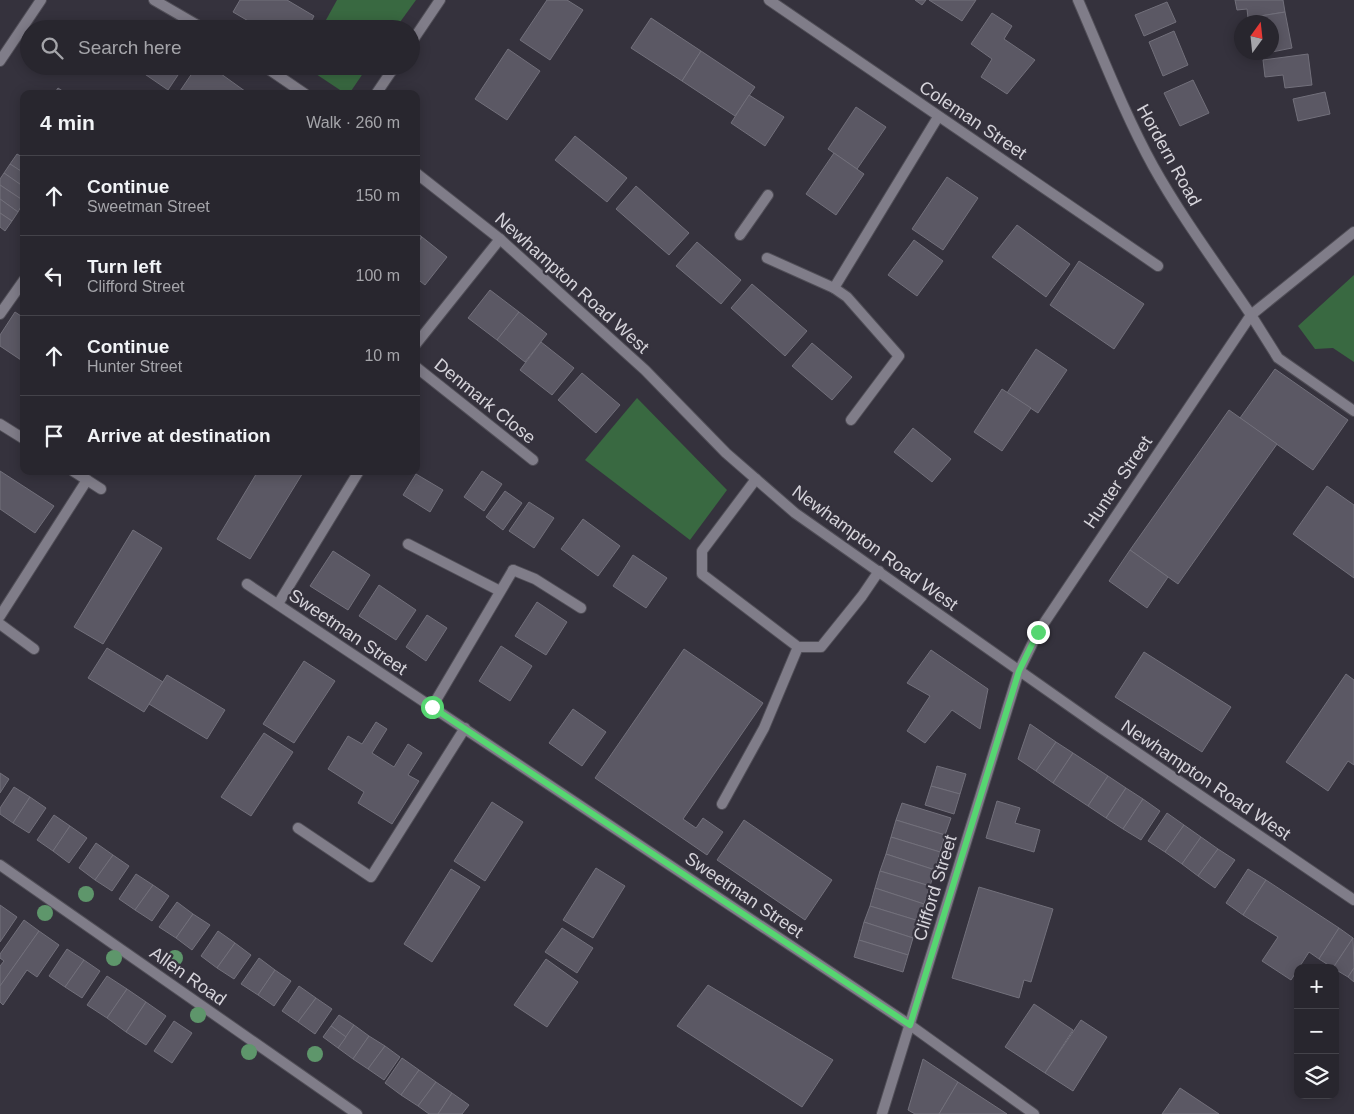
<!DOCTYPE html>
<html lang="en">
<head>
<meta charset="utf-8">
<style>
  body { margin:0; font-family:Helvetica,sans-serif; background:#302e36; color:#f1f3f6 }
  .controls { position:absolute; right:15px; bottom:15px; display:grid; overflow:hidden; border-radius:10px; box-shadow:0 2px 12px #0003 }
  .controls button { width:45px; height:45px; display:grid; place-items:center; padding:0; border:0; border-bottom:1px solid #44434a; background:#28262e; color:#f1f3f6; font:25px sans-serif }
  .compass { position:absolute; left:1234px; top:15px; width:45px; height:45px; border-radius:50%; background:#28262e; box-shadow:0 2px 12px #0003; rotate:15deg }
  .stop { position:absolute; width:15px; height:15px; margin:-11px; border:4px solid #56d671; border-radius:50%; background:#fff }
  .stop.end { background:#56d671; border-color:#fff; box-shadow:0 1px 5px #0008 }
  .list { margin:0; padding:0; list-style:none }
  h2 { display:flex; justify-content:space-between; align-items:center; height:65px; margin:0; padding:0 20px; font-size:21px }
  h2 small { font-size:16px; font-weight:400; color:#a5a5aa }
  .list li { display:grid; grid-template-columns:32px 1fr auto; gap:15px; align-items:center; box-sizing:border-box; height:80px; padding:0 20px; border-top:1px solid #44434a }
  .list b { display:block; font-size:19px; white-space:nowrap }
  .list p { margin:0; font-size:16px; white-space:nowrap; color:#a5a5aa }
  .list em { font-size:16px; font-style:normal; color:#a5a5aa }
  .icon { flex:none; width:28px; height:28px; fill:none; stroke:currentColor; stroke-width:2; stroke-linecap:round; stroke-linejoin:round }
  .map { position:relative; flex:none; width:1354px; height:1114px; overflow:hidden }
  .search { position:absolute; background:#28262e; box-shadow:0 2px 12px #0003; left:20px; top:20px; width:400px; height:55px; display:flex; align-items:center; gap:12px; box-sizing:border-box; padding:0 18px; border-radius:28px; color:#a5a5aa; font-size:19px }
  .panel { position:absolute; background:#28262e; box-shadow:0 2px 12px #0003; left:20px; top:90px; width:400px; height:385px; border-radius:10px }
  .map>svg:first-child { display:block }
  .green { fill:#396941 }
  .building { fill:#5b5864; stroke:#72707b }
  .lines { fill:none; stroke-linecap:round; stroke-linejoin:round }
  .service-casing { stroke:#504e57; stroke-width:12 }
  .minor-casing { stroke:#504e57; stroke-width:12 }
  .tertiary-casing { stroke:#504e57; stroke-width:12 }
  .service { stroke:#807d89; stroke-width:10 }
  .minor { stroke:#807d89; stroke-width:10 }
  .tertiary { stroke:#807d89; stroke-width:10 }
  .tree { fill:#5e966b }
  .route { stroke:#56d671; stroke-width:6 }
  .labels { text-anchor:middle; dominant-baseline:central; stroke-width:4.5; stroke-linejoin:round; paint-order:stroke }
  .street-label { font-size:18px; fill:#d6d4db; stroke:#35323d }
</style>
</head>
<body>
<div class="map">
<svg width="1354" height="1114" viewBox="0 0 1354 1114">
  <rect width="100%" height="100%" fill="#35323d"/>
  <!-- green -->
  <g class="green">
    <path d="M337,0H416L395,29H321Z"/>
    <path d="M304,66H368L349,94H346Z"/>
    <path d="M1354,275V362L1333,348L1315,349L1298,326Z"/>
    <path d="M637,398L727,490L690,540L585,460Z"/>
  </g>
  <!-- building -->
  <g class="building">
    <path d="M240,0H287L314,16L307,29H262L233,12Z"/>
    <path d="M547,0H567L583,10L550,60L520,40Z"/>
    <path d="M915,0H926L922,5Z"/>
    <path d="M929,0H976L962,21Z"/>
    <path d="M1235,0H1283L1285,12L1248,18L1247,9L1237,10Z"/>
    <path d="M1167,2L1176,22L1144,36L1135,15Z"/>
    <path d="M1285,12L1292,48L1272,52V22H1249L1248,18Z"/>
    <path d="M992,13L1012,26L1004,39L1035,60L1007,94L981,77L992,59L971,44Z"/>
    <path d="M651,18L701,51L682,81L631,48Z"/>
    <path d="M1174,31L1188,65L1163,76L1149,42Z"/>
    <path d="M508,49L540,71L507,120L475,99Z"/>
    <path d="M701,51L755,87L735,116L682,81Z"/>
    <path d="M1308,54L1312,85L1285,88L1283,75L1265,77L1263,60Z"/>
    <path d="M133,66H184L168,90Z"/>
    <path d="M197,66H210L249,94H178Z"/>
    <path d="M1193,80L1209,113L1180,126L1164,93Z"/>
    <path d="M58,88L67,94H54Z"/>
    <path d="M1325,92L1330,114L1298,121L1293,99Z"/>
    <path d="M749,95L784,117L765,146L731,123Z"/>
    <path d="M856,107L886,127L857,169L828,149Z"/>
    <path d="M575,136L627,178L607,202L555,160Z"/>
    <path d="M834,153L864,174L836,215L806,194Z"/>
    <path d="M17,154L24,158V173L10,164Z"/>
    <path d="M10,164L24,173V187L4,173Z"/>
    <path d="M4,173L24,187V201L0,185V179Z"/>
    <path d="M947,177L978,198L943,250L912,229Z"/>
    <path d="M0,185L24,201L18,212L0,199Z"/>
    <path d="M636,186L689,233L669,255L616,209Z"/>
    <path d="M0,199L18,212L12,221L0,213Z"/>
    <path d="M0,213L12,221L5,231L0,227Z"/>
    <path d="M1017,225L1070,264L1046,297L992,257Z"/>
    <path d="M416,232L422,237L416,245Z"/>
    <path d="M422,237L447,257L425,285L416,278V245Z"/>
    <path d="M914,240L943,261L917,296L888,275Z"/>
    <path d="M697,242L741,280L721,304L676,266Z"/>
    <path d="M1079,261L1144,304L1114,349L1050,305Z"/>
    <path d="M752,284L807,331L785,356L731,308Z"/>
    <path d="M490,290L519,312L497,340L468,318Z"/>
    <path d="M15,312L24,318V362L0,346V335Z"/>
    <path d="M519,312L547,334L525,362L497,340Z"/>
    <path d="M541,342L574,368L552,395L520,370Z"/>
    <path d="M812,343L852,377L832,400L792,366Z"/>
    <path d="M1036,349L1067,370L1038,413L1007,393Z"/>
    <path d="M1275,369L1348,420L1313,470L1240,418Z"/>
    <path d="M582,373L620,405L596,433L558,400Z"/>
    <path d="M1002,389L1031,408L1002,451L974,432Z"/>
    <path d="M1229,410L1277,444L1178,584L1130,550Z"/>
    <path d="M913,428L951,459L932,482L894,452Z"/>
    <path d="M0,471L54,506L35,533L0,509Z"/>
    <path d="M258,471H304L250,559L217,539Z"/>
    <path d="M482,471L502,484L484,511L464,497Z"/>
    <path d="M416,474L443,490L430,512L403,495Z"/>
    <path d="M1327,486L1354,505V578L1293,534Z"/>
    <path d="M505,491L522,503L503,530L486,517Z"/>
    <path d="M529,502L554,518L534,548L509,531Z"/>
    <path d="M583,519L620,546L598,576L561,549Z"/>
    <path d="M133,530L162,548L103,644L74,627Z"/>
    <path d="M1130,550L1168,577L1147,608L1109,581Z"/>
    <path d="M333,551L370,575L348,610L310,586Z"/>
    <path d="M633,555L667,578L646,608L613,586Z"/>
    <path d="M379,585L416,610L396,640L359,616Z"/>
    <path d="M537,602L567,622L546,655L515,636Z"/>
    <path d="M427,615L447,628L426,661L406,647Z"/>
    <path d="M501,646L532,666L510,701L479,681Z"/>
    <path d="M107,648L163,682L144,712L88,678Z"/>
    <path d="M684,649L763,703L683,819L696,828L703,818L723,832L707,855L595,778Z"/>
    <path d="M931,650L988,689L980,729L952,710L925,743L907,731L930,696L907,683Z"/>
    <path d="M1144,652L1231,707L1202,752L1115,697Z"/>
    <path d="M304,661L335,681L294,743L263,724Z"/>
    <path d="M1346,674L1354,680V765L1348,761L1328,791L1286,762Z"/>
    <path d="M167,675L225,710L207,739L149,704Z"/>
    <path d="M573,709L606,732L582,766L549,743Z"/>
    <path d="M376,722L387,729L372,753L394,767L408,744L422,753L408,775L419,781L392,824L358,803L364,792L328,769L348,736L362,744Z"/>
    <path d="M1030,724L1056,742L1036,771L1018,759Z"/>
    <path d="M264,733L293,752L251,816L221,797Z"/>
    <path d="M1056,742L1073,753L1053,783L1036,771Z"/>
    <path d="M1073,753L1108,776L1088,806L1053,783Z"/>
    <path d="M937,766L966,774L960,794L931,786Z"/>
    <path d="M0,773L9,779L0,793Z"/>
    <path d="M1108,776L1126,788L1106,818L1088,806Z"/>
    <path d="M931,786L960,794L954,814L925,805Z"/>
    <path d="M14,787L30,797L13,823L0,814V808Z"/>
    <path d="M1126,788L1143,799L1123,829L1106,818Z"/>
    <path d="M30,797L46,808L29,833L13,823Z"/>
    <path d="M1143,799L1160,811L1141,840L1123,829Z"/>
    <path d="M997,801L1020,808L1015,823L1040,830L1034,852L986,838Z"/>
    <path d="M492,802L523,822L485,881L454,861Z"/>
    <path d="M902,803L951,818L945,835L896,820Z"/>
    <path d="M1167,813L1184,825L1165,852L1148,841Z"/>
    <path d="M54,815L70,826L53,851L37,840Z"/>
    <path d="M744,820L832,880L805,920L717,860Z"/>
    <path d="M896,820L945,835L940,852L891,837Z"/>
    <path d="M1184,825L1201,837L1182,864L1165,852Z"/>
    <path d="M70,826L87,838L69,863L53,851Z"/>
    <path d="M891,837L940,852L935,870L886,854Z"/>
    <path d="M1201,837L1218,849L1198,876L1182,864Z"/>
    <path d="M96,843L113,855L95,880L79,868Z"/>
    <path d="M1218,849L1235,860L1215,888L1198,876Z"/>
    <path d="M886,854L935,870L930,886L880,871Z"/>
    <path d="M113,855L129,866L112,891L95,880Z"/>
    <path d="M596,868L625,886L593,938L563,920Z"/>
    <path d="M451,869L480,887L432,962L404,944Z"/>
    <path d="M1248,869L1266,880L1243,915L1226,903Z"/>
    <path d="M880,871L930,886L924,904L875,888Z"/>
    <path d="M136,874L153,885L135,910L119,899Z"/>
    <path d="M1266,880L1339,928L1319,959L1309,952L1291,980L1262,961L1278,937L1243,915Z"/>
    <path d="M153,885L169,896L152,921L135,910Z"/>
    <path d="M979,887L1053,909L1031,982L1024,980L1019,998L952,978Z"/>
    <path d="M875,888L924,904L919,921L870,906Z"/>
    <path d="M177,902L193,914L176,938L159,927Z"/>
    <path d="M0,905L17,917L0,942Z"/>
    <path d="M870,906L919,921L913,938L864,922Z"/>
    <path d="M193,914L210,925L192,950L176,938Z"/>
    <path d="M24,920L39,931L0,986V966L4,961L0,958V954Z"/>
    <path d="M864,922L913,938L908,955L859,940Z"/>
    <path d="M562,928L593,948L577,973L545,952Z"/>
    <path d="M1339,928L1353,938L1333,968L1319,959Z"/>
    <path d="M39,931L59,945L37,977L27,970L3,1005L0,1002V986Z"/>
    <path d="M218,931L235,943L217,968L201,956Z"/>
    <path d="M1353,938L1354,968L1348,977L1333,968Z"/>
    <path d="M859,940L908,955L903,972L854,957Z"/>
    <path d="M235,943L251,955L234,979L217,968Z"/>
    <path d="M67,949L84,960L65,987L49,976Z"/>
    <path d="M259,958L275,970L258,995L241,984Z"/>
    <path d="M546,959L578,982L547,1027L514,1005Z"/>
    <path d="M84,960L100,971L82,998L65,987Z"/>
    <path d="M1354,968V982L1348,977Z"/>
    <path d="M275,970L291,981L274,1006L258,995Z"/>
    <path d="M107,976L127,989L107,1018L87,1005Z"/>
    <path d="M708,985L833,1060L802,1107L677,1026Z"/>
    <path d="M299,986L316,998L298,1022L282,1011Z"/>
    <path d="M127,989L146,1002L126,1032L107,1018Z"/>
    <path d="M316,998L332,1009L315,1034L298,1022Z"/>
    <path d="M146,1002L166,1016L146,1045L126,1032Z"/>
    <path d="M1034,1004L1073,1030L1045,1073L1005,1047Z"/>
    <path d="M339,1015L354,1025L346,1037L331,1026Z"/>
    <path d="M1081,1020L1107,1037L1073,1091L1045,1073Z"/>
    <path d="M174,1021L192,1033L172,1063L154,1051Z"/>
    <path d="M354,1025L369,1036L353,1059L338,1048Z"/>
    <path d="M331,1026L346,1037L338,1048L323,1037Z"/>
    <path d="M369,1036L385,1046L368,1069L353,1059Z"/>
    <path d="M385,1046L400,1057L384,1080L368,1069Z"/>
    <path d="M402,1058L419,1070L401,1095L385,1083Z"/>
    <path d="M923,1059L958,1082L939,1114H915L908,1110Z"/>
    <path d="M419,1070L436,1082L418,1106L401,1095Z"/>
    <path d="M436,1082L452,1093L438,1114H429L418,1106Z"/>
    <path d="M958,1082L1007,1114H939Z"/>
    <path d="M1180,1088L1219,1114H1162Z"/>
    <path d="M452,1093L469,1105L462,1114H438Z"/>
  </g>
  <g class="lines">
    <!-- service casing -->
    <g class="service-casing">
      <g id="service">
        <path d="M740,235L768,195"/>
        <path d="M0,314L24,280"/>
        <path d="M756,479L702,551V574L798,647H821L862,596L879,571"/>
        <path d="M513,570L535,579L581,608"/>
        <path d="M278,604L359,471"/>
        <path d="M0,616L87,480"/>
        <path d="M0,624L34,649"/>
        <path d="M722,804L764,728L798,647"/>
        <path d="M298,828L371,877L465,728"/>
      </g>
    </g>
    <!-- minor casing -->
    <g class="minor-casing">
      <g id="minor">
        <path d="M769,0L1158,266"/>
        <path d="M411,43L440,0"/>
        <path d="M0,61L41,0"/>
        <path d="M376,94L395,66"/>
        <path d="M1354,232L1251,315L1278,358L1354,411"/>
        <path d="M767,258L834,288L847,297L899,356L851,420"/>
        <path d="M834,288L938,117"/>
        <path d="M416,344L500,239"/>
        <path d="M416,367L533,460"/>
        <path d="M0,424L24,439"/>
        <path d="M73,471L101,489"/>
        <path d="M408,544L500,591"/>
        <path d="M247,584L910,1025L1034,1114"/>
        <path d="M432,707L513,570"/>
        <path d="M0,865L357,1114"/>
        <path d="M882,1114L1019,671"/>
      </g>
    </g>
    <!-- tertiary casing -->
    <g class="tertiary-casing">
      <g id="tertiary">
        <path d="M154,0L204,29"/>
        <path d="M264,66L305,94"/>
        <path d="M416,173L500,239L645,370L726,453L795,513L1098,726L1354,900"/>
        <path d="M1019,671L1038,632L1251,315C1218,266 1182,218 1153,166C1124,113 1102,55 1078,0"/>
      </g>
    </g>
    <!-- service -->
    <use href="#service" class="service"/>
    <!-- minor -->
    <use href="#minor" class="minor"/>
    <!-- tertiary -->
    <use href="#tertiary" class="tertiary"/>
  </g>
  <!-- trees -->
  <g class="tree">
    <circle cx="86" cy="894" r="8"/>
    <circle cx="45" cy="913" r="8"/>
    <circle cx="114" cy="958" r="8"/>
    <circle cx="175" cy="958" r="8"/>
    <circle cx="198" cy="1015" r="8"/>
    <circle cx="249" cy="1052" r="8"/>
    <circle cx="315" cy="1054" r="8"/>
  </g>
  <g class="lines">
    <!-- route -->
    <path class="route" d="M432,707L910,1025L1019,671L1038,632"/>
  </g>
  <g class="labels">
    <!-- street labels -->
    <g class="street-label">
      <text transform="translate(973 120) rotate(34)">Coleman Street</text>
      <text transform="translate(1169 155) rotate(61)">Hordern Road</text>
      <text transform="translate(572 283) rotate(42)">Newhampton Road West</text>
      <text transform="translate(485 401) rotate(39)">Denmark Close</text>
      <text transform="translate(1118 482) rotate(-56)">Hunter Street</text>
      <text transform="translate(875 548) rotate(36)">Newhampton Road West</text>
      <text transform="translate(348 632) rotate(34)">Sweetman Street</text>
      <text transform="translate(1206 780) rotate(34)">Newhampton Road West</text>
      <text transform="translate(935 888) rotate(-73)">Clifford Street</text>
      <text transform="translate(744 895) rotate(34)">Sweetman Street</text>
      <text transform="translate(188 976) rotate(35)">Allen Road</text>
    </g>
  </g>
</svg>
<div class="controls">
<button>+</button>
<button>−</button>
<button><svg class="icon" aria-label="layers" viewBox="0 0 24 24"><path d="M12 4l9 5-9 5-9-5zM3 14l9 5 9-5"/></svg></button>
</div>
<svg class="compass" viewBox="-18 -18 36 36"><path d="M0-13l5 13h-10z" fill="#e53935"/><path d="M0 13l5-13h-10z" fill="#a5a5aa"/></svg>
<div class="stop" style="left:432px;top:707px"></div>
<div class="stop end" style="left:1038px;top:632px"></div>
<div class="search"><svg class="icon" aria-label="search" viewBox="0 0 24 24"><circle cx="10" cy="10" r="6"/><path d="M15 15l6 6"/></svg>Search here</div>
<section class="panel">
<h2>4 min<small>Walk · 260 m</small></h2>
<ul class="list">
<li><svg class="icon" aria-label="ahead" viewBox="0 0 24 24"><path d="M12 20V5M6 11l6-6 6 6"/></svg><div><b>Continue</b><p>Sweetman Street</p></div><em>150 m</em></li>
<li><svg class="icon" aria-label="left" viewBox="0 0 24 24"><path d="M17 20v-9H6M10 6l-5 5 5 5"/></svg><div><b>Turn left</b><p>Clifford Street</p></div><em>100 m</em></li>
<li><svg class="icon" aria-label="ahead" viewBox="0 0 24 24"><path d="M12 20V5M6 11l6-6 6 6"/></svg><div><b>Continue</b><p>Hunter Street</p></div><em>10 m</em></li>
<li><svg class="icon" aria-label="arrive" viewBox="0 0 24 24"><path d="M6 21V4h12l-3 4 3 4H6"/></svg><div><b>Arrive at destination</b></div></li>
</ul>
</section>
</div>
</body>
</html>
